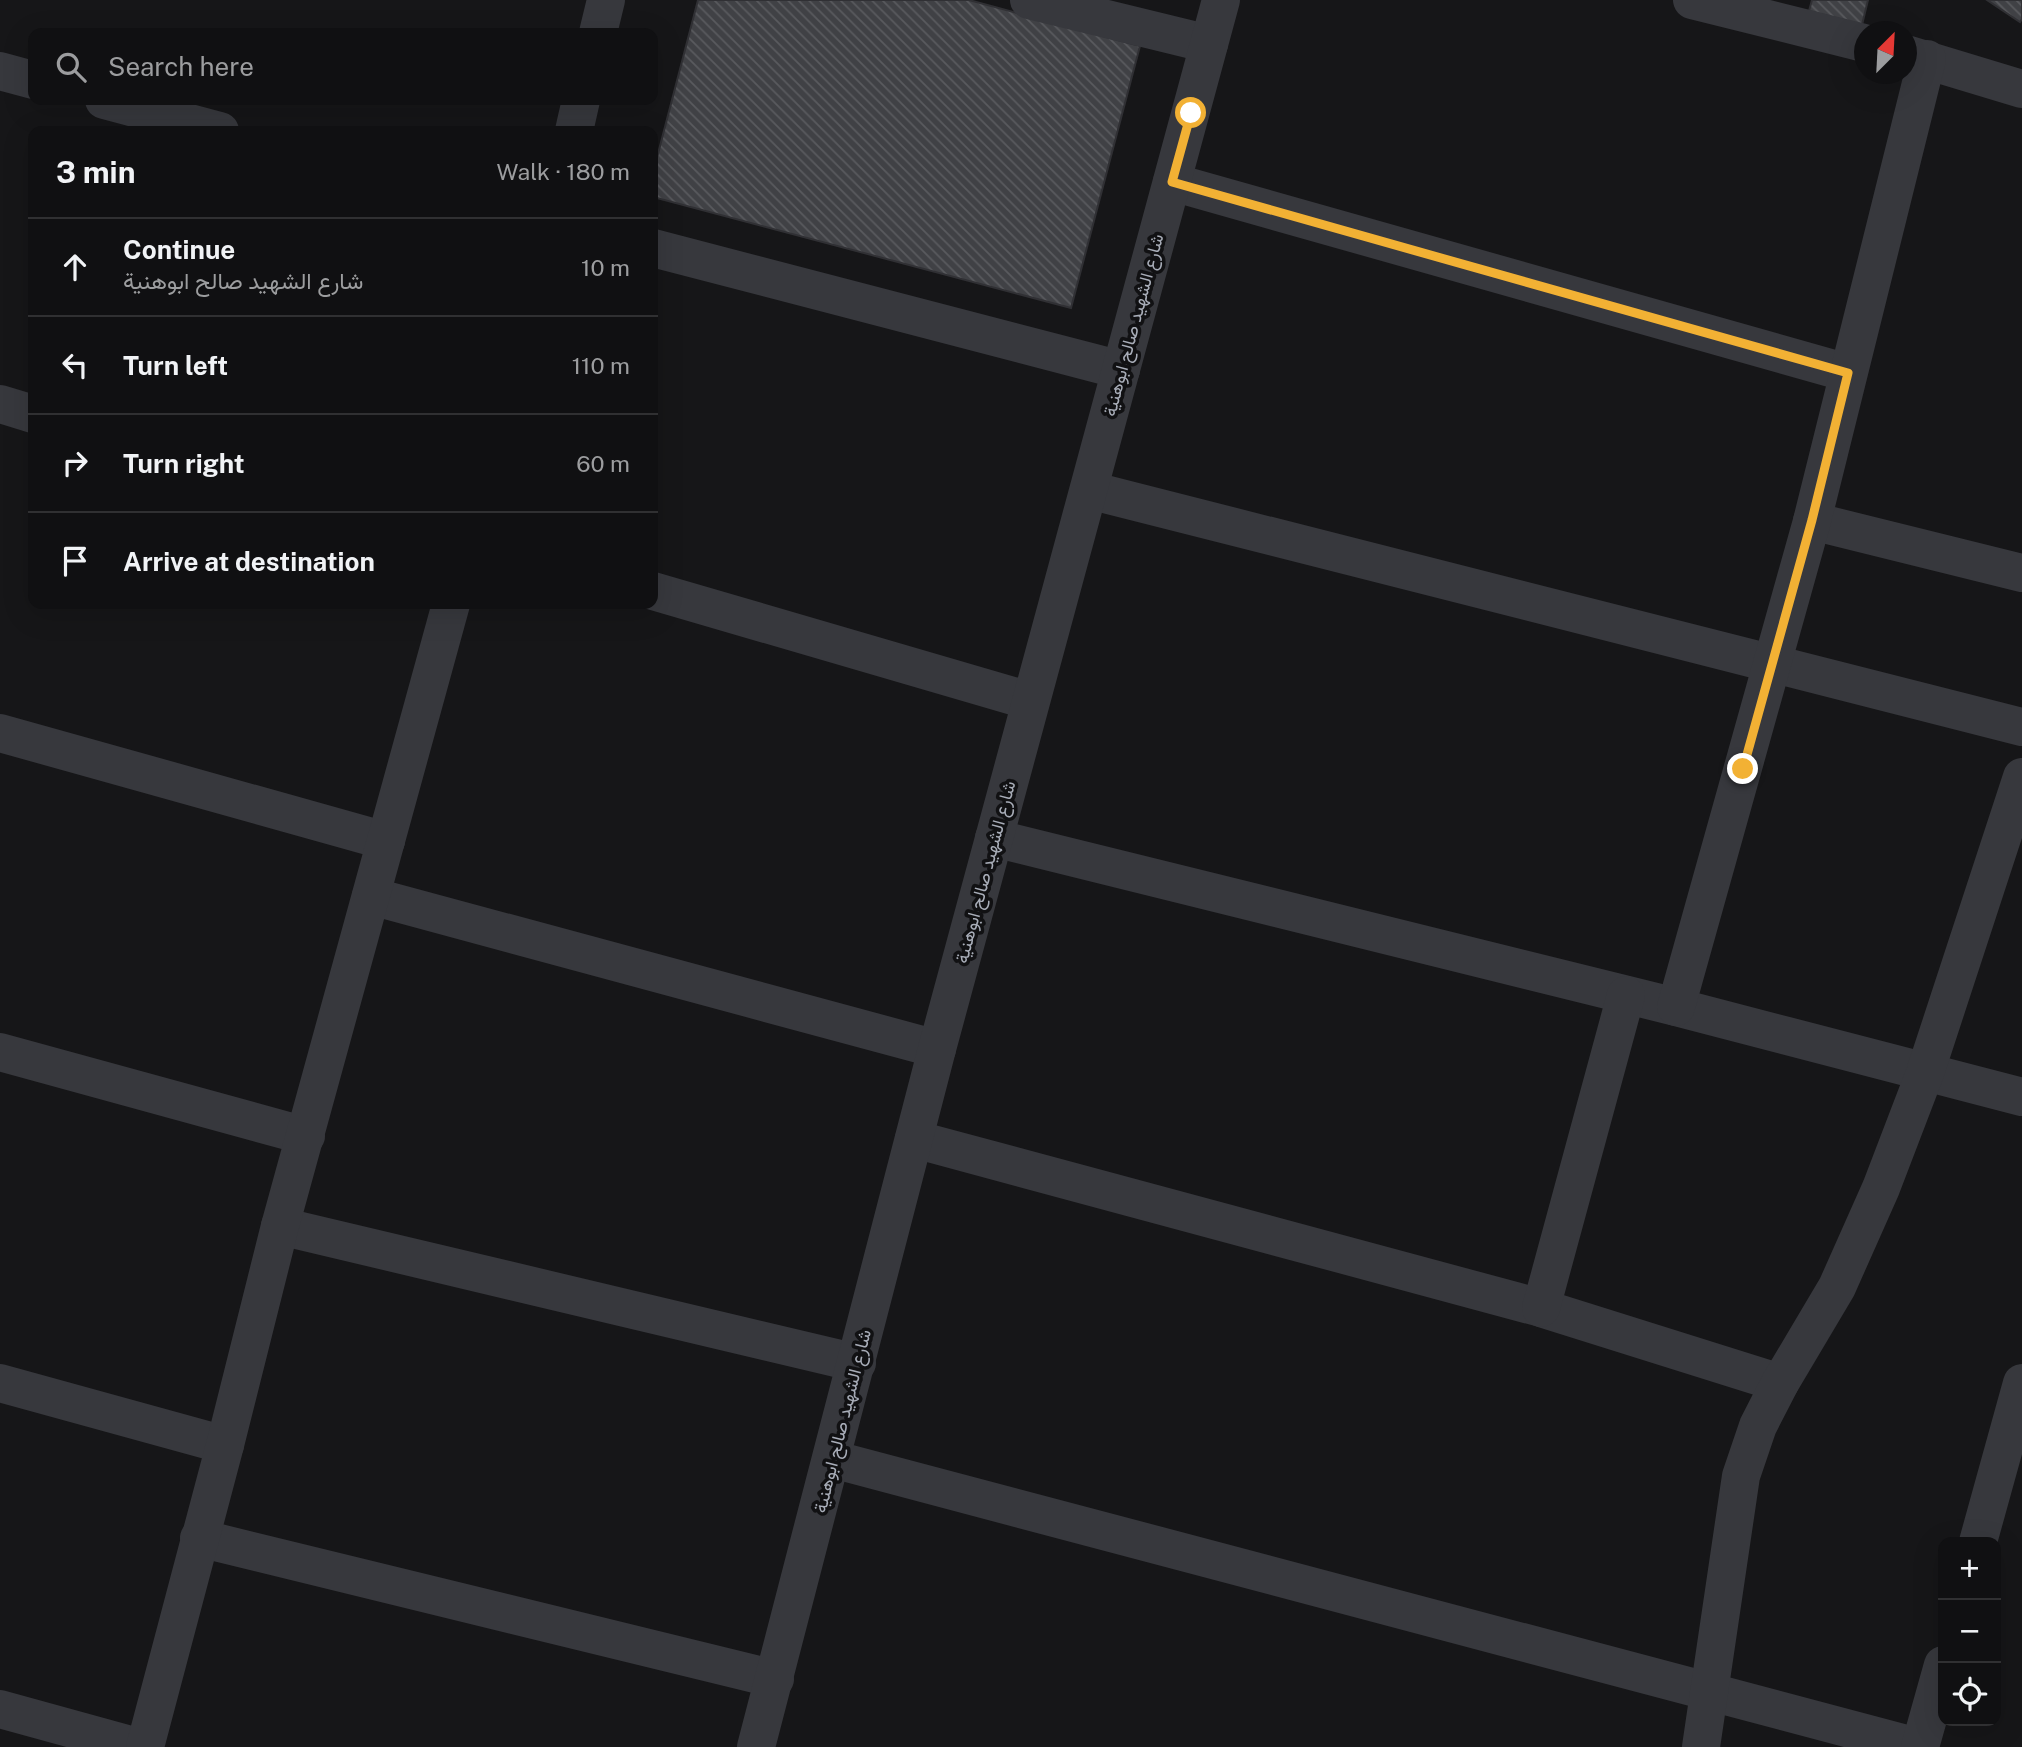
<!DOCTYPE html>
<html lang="en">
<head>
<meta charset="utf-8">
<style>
  body { margin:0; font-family:"Public Sans",Vazirmatn,sans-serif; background:#19191b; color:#f1f3f6 }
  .controls { position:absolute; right:21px; bottom:21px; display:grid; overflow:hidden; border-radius:14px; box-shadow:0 7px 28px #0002 }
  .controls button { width:63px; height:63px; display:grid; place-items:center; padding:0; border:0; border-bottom:2px solid #303032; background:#101012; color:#f1f3f6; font:35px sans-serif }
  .compass { position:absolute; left:1854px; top:21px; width:63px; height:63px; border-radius:50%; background:#101012; box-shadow:0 7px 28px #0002; rotate:24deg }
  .stop { position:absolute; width:21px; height:21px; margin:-16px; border:5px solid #f2b134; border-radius:50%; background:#fff }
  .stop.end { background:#f2b134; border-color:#fff; box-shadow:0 2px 7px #0008 }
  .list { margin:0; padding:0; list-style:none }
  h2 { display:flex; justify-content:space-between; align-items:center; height:91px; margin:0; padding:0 28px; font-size:30px }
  h2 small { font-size:23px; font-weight:400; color:#9c9d9f }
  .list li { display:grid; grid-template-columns:46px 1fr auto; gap:21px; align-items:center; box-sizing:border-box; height:98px; padding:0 28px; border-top:2px solid #303032 }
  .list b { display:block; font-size:26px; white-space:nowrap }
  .list p { margin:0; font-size:23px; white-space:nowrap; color:#9c9d9f }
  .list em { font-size:23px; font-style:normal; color:#9c9d9f }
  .icon { flex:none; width:38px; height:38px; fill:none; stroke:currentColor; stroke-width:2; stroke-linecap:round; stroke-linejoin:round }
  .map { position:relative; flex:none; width:2022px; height:1747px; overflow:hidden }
  .search { position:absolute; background:#101012; box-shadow:0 7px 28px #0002; left:28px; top:28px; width:630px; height:77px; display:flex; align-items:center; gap:18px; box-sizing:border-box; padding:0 24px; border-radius:14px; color:#9c9d9f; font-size:26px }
  .panel { position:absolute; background:#101012; box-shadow:0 7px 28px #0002; left:28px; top:126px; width:630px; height:483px; border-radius:14px }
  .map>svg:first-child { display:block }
  .building { fill:url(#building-back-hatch); stroke:#303034; stroke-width:2 }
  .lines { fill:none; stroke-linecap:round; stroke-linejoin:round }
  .minor { stroke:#37383d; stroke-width:38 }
  .route { stroke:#f2b134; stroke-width:9 }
  .labels { text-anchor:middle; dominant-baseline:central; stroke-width:7; stroke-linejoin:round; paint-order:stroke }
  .street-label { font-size:18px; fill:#a8adb8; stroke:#111113 }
</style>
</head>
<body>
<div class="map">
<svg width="2022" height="1747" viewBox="0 0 2022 1747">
  <defs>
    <pattern id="building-back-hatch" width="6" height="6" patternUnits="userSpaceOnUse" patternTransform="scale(1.75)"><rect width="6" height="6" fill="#404145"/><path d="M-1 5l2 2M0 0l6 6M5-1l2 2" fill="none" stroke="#595a5e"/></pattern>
  </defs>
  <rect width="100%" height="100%" fill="#161618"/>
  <!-- building -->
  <g class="building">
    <path d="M698,0H969L1140,46L1071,308L653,197V173Z"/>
    <path d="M1812,0H1868L1862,25L1809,11Z"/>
    <path d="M1987,0H2022V19L2020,22Z"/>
  </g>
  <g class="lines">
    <!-- minor -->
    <g class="minor">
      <path d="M1029,0L1209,44"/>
      <path d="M1692,0L1864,43"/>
      <path d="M598,33L606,0"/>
      <path d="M1906,54L2022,89"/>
      <path d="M0,71L33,80"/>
      <path d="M104,100L220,131"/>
      <path d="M574,131L581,100"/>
      <path d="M1172,182L1848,373"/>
      <path d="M653,248L1121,370"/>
      <path d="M0,404L33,414"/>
      <path d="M1089,490L2022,727"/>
      <path d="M1812,521L2022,573"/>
      <path d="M653,591L1030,701"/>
      <path d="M0,733L386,841"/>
      <path d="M994,838L1676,1007L2022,1097"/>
      <path d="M371,896L937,1049"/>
      <path d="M1676,1007L1812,521L1927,59"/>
      <path d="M0,1052L306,1136"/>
      <path d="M914,1139L1541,1308L1780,1383"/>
      <path d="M280,1226L857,1363"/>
      <path d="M1541,1308L1626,995"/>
      <path d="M0,1383L225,1445"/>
      <path d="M832,1459L1918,1747"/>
      <path d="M199,1538L775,1679"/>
      <path d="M1978,1542L2022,1383"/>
      <path d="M0,1709L138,1747"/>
      <path d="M145,1747L225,1445L280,1226L451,604"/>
      <path d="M756,1747L937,1049L1221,0"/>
      <path d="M1701,1747L1741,1476L1758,1426L1780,1383L1837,1287L1881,1188L1925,1073L2022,777"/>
      <path d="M1920,1747L1943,1665"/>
    </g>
  </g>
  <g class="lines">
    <!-- route -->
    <path class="route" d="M1191,113L1172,182L1848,373L1812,520L1743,769"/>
  </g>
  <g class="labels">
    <!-- street labels -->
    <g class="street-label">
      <text transform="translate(1133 325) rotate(-75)">شارع الشهيد صالح ابوهنية</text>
      <text transform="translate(985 872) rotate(-75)">شارع الشهيد صالح ابوهنية</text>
      <text transform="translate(842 1421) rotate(-76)">شارع الشهيد صالح ابوهنية</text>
    </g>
  </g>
</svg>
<div class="controls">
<button>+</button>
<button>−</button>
<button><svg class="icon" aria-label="locate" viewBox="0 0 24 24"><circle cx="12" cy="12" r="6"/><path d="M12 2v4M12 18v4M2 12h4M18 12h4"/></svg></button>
</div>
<svg class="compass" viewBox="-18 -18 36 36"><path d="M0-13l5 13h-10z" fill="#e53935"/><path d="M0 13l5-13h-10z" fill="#9c9d9f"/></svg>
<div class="stop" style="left:1191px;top:113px"></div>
<div class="stop end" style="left:1743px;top:769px"></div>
<div class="search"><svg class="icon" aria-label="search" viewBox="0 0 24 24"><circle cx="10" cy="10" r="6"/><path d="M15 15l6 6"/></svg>Search here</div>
<section class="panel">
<h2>3 min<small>Walk · 180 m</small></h2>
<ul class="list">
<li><svg class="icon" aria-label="ahead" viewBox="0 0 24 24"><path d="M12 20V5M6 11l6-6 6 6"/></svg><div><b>Continue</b><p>شارع الشهيد صالح ابوهنية</p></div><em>10 m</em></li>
<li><svg class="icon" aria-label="left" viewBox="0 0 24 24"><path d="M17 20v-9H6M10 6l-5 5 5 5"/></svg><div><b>Turn left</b></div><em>110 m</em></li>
<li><svg class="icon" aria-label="right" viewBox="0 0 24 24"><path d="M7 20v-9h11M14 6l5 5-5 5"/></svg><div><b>Turn right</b></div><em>60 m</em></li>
<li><svg class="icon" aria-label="arrive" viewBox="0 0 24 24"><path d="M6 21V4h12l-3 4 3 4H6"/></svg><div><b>Arrive at destination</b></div></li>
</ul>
</section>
</div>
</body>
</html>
